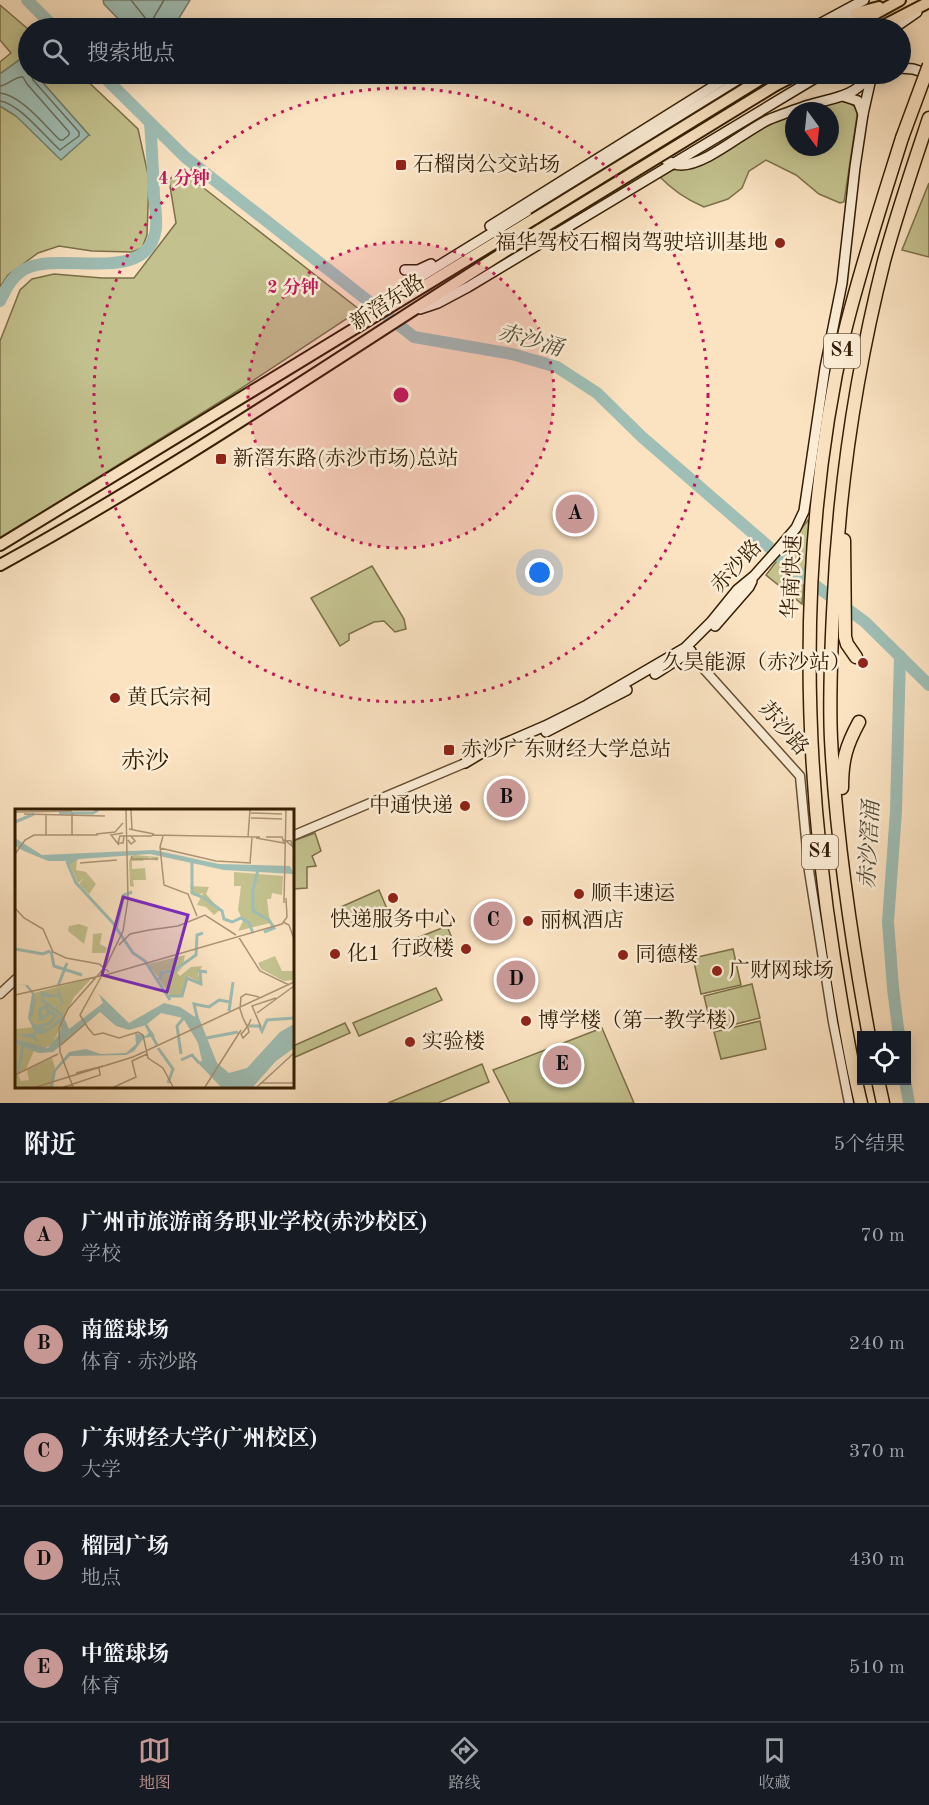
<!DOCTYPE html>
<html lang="zh">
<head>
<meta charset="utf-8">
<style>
  body { margin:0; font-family:"Old Standard TT","Noto Serif SC",serif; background:#20242c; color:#f1f3f6 }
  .controls { position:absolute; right:18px; bottom:18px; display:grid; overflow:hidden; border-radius:0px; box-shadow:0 3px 15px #0003 }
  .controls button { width:54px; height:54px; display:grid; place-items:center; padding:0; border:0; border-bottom:2px solid #363941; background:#171b24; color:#f1f3f6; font:30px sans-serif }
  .compass { position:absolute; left:785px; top:102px; width:54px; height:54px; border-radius:50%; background:#171b24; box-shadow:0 3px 15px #0003; rotate:165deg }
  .you { position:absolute; left:540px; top:573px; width:21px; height:21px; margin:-15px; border:4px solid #fff; border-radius:50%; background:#1a73e8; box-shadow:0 0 0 9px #1a73e833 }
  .badge { display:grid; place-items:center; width:39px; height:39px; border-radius:50%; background:#c59692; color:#111; font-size:20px; font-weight:700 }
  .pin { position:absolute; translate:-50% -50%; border:3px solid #fff; box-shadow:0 2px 6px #0006 }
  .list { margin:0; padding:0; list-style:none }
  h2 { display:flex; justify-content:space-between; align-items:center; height:78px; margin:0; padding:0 24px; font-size:26px }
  h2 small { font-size:20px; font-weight:400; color:#9ea1a6 }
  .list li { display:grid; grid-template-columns:39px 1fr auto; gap:18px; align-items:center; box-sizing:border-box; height:108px; padding:0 24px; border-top:2px solid #363941 }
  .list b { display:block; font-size:22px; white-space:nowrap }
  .list p { margin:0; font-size:20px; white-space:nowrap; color:#9ea1a6 }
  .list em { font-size:20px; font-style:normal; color:#9ea1a6 }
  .icon { flex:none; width:33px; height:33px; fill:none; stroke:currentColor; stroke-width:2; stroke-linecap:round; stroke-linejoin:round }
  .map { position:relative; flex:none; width:929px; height:1103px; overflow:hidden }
  .search { position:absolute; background:#171b24; box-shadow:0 3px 15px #0003; left:18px; right:18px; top:18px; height:66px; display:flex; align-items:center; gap:15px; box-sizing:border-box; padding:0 21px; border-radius:33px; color:#9ea1a6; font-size:22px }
  .sheet { height:618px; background:#171b24 }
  nav { display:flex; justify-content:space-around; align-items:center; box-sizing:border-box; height:84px; border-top:2px solid #363941; background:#171b24; font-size:16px; color:#9ea1a6 }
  nav a { display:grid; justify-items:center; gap:3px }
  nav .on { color:#c59692 }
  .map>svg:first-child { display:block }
  .green { fill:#c3c28f; stroke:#7b7049; stroke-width:1.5 }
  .water { fill:#9fbeb5; stroke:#747e6e; stroke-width:1.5 }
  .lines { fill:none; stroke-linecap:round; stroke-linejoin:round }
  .shore { stroke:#696e5c; stroke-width:1.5 }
  .river { stroke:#9fbeb5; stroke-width:12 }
  .tertiary-casing { stroke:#654f33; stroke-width:11 }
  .secondary-casing { stroke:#331e03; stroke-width:12 }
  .trunk-casing { stroke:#331e03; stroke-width:14 }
  .motorway-casing { stroke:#331e03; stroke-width:15 }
  .tertiary { stroke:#fcedd7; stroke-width:8 }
  .secondary { stroke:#fcedd7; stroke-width:9 }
  .trunk { stroke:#fbe3c2; stroke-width:10 }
  .motorway { stroke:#fbe3c2; stroke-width:12 }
  .trunk-bridge-casing { stroke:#331e03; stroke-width:14; stroke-linecap:butt }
  .motorway-bridge-casing { stroke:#331e03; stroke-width:15; stroke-linecap:butt }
  .trunk-bridge { stroke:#fbe3c2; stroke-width:10 }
  .motorway-bridge { stroke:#fbe3c2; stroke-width:12 }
  .ring { fill:none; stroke:#c2185b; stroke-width:3; stroke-dasharray:3 6 }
  .poi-dot { fill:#8f2418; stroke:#fcedd7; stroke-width:2 }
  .labels { text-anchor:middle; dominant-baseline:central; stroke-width:5; stroke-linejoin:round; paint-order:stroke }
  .shield { fill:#fcedd7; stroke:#6f5c43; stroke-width:1.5 }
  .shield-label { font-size:20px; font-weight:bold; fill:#331e03 }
  .poi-label { font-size:21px; fill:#331e03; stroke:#fcedd7; text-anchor:start }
  .street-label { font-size:21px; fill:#331e03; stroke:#fcedd7 }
  .water-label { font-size:22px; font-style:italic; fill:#534e38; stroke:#fcedd7 }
  .quarter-label { font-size:24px; fill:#331e03; stroke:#fcedd7 }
  .inset-river { fill:none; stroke:#9fbeb5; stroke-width:3 }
  .inset-road { fill:none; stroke:#ab9476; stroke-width:1.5 }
  .view { fill:#7b2cbf; fill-opacity:0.15; stroke:#7b2cbf; stroke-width:3 }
  .inset-edge { fill:none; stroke:#331e03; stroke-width:3 }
  .centre { fill:#c2185b; stroke:#fcedd7; stroke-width:3 }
  .ring-label { font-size:18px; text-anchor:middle; font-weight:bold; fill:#c2185b; stroke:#fcedd7; stroke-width:5; stroke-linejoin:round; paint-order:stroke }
</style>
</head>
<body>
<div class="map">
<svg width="929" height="1103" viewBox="0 0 929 1103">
  <rect width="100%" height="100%" fill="#fbe3c2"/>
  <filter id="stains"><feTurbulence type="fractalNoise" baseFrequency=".00333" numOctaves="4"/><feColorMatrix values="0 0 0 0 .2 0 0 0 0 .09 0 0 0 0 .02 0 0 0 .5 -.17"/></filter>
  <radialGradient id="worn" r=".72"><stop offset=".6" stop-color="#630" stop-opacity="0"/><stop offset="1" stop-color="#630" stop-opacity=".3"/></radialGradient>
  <!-- green -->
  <g class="green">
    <path d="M0,5L28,29V66L22,58L0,74V62L11,53L0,40Z"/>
    <path d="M35,74H80L138,129L149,179L147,235L142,248L132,252L92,251L59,246L38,253L8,275L0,287V106L16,116L89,135Z"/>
    <path d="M841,101L849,103L858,109L844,202L840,203L819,194L796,175L766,160L749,171L742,188L728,199L704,207C685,199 672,190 658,175C666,170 675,171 684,167C722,151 756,128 794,113V147H830V111H803Z"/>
    <path d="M187,175L360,310L231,395L0,538V341L20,290L32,279L54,274L102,278H134L176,223L169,180L173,176Z"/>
    <path d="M929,183V257L902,250Z"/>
    <path d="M808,520L809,527L802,604L766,575Z"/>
    <path d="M372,566L404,619L406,629L395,632L384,621L374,622L349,634V640L340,646L311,598Z"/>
    <path d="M315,833L321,851L312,856L316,866L307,867V888L293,889V841Z"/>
    <path d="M379,890L388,911L349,927L341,907Z"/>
    <path d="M447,926L454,943L425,956L417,938Z"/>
    <path d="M733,949L741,985L701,994L693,958Z"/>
    <path d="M752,984L760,1018L712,1030L704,996Z"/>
    <path d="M436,988L442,1000L359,1036L353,1023Z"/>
    <path d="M760,1021L766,1049L721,1059L714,1032Z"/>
    <path d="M345,1023L350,1033L293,1058V1046Z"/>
    <path d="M602,1028L634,1103H510L493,1070Z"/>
    <path d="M482,1064L489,1082L438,1103H388Z"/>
  </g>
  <!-- water -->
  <g class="water">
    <path d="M103,0H190L173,28H127L104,4Z"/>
    <path d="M22,58L28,66V74H35L89,135L61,160L16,116L0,106V74Z"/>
  </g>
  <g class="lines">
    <!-- shore -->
    <g class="shore">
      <path d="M131,0L150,24L164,0"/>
      <path d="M0,86C9,85 15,76 23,77L27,84L69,132V135L63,140H60C45,126 21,95 0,93"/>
      <path d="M0,101C20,104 45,137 60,150L79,136V132L33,80L31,74"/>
    </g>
    <!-- river -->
    <g class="river">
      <path d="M27,0L55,28"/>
      <path d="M101,74L185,157L414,337L512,354L557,367L597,393L642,437L800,574L865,622L929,685"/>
      <path d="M0,301C6,289 12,276 25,269C61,250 149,287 156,228C157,218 155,206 154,196C153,172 152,147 150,123"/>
      <path d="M899,1036L893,988L888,922L896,811L900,656"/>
      <path d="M905,1080L909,1103"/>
    </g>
    <!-- tertiary casing -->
    <g class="tertiary-casing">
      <g id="tertiary">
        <path d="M685,648L800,776L809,871L833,1022L849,1103"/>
        <path d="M292,836L465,763"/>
        <path d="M0,994L16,979"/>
      </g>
    </g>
    <!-- secondary casing -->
    <g class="secondary-casing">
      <g id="secondary">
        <path d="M812,28L864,0"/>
        <path d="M828,28L856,13"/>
        <path d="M894,28L917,12"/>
        <path d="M900,68L913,69L929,74"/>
        <path d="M843,96L858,101L863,114"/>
        <path d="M645,144C655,151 668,165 681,165C707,165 745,130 770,119C783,114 796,109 809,105C832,98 855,97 869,76"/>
        <path d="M490,226L733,74"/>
        <path d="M405,270H418L431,264"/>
        <path d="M398,301L412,284L422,276L750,74"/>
        <path d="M420,309L438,303L468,287L822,74"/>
        <path d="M715,626L749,587L752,581"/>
        <path d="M655,674L691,651"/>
        <path d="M546,732L627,690"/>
        <path d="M465,763L480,754L545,726L587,705L685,648L711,622L737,590L754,576L779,548L796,528L804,511L825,368L842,283L855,167L863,114L872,74"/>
      </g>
    </g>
    <!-- trunk casing -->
    <g class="trunk-casing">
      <g id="trunk">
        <path d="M856,13L879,7"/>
        <path d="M849,28L900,0"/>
        <path d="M879,28L929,2"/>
        <path d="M776,85L797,74"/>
        <path d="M0,545L534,219"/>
        <path d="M0,565C186,463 361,341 541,229"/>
      </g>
    </g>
    <!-- motorway casing -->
    <g class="motorway-casing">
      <g id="motorway">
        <path d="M844,540L845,637L847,644L856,657"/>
        <path d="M842,788C842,760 846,746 859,722"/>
        <path d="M869,1036C851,938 836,838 831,739C829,697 831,655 833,613C838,495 855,376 884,261C897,213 913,166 929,118"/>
        <path d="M878,1080L883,1103"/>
        <path d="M861,1103C849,1055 842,1006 834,958C801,749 798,538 845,331C861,266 882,202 902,138"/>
      </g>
    </g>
    <!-- tertiary -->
    <use href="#tertiary" class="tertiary"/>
    <!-- secondary -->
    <use href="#secondary" class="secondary"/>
    <!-- trunk -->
    <use href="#trunk" class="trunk"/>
    <!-- motorway -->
    <use href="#motorway" class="motorway"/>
    <!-- trunk-bridge casing -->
    <g class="trunk-bridge-casing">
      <g id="trunk-bridge">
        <path d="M534,219L769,74"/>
        <path d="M541,229L776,85"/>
      </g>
    </g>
    <!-- motorway-bridge casing -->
    <g class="motorway-bridge-casing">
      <path id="motorway-bridge" d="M902,138L929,65"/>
    </g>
    <!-- trunk-bridge -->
    <use href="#trunk-bridge" class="trunk-bridge"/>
    <!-- motorway-bridge -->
    <use href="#motorway-bridge" class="motorway-bridge"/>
  </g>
  <!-- distance rings -->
  <circle cx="401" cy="395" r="153" fill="#c2185b" fill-opacity=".12"/>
  <g class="ring">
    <circle cx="401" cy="395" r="153"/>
    <circle cx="401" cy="395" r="307"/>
  </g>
  <!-- markers -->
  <g class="poi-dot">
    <rect x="395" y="159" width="12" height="12" rx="3"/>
    <circle cx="780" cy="243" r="6"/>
    <rect x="215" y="453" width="12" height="12" rx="3"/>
    <circle cx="863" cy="663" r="6"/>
    <circle cx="115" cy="698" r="6"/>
    <rect x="443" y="744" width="12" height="12" rx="3"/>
    <circle cx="465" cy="806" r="6"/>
    <circle cx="579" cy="894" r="6"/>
    <circle cx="393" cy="898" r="6"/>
    <circle cx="528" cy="921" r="6"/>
    <circle cx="466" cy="949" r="6"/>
    <circle cx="335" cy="954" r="6"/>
    <circle cx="623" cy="955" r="6"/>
    <circle cx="717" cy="971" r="6"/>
    <circle cx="526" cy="1021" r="6"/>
    <circle cx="410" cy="1042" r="6"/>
  </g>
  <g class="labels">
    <!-- shield labels -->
    <g class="shield">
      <rect x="824" y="334" width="36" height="34" rx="4.5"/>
      <rect x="802" y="835" width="36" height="34" rx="4.5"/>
    </g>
    <g class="shield-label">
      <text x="842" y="351">S4</text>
      <text x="820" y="852">S4</text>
    </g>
    <!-- poi labels -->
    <g class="poi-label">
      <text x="413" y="165">石榴岗公交站场</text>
      <text x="768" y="243" text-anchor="end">福华驾校石榴岗驾驶培训基地</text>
      <text x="233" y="459">新滘东路(赤沙市场)总站</text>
      <text x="851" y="663" text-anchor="end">久昊能源（赤沙站）</text>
      <text x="127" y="698">黄氏宗祠</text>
      <text x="461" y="750">赤沙广东财经大学总站</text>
      <text x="453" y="806" text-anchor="end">中通快递</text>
      <text x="591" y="894">顺丰速运</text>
      <text x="393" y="920" text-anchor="middle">快递服务中心</text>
      <text x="540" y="921">丽枫酒店</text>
      <text x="454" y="949" text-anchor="end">行政楼</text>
      <text x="347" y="954">化1</text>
      <text x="635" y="955">同德楼</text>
      <text x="729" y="971">广财网球场</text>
      <text x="538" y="1021">博学楼（第一教学楼）</text>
      <text x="422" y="1042">实验楼</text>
    </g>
    <!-- street labels -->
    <g class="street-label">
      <text transform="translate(388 303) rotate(-33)">新滘东路</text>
      <text transform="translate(737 567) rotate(-47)">赤沙路</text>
      <text transform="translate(793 577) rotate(-87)">华南快速</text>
      <text transform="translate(783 729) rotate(49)">苏沙路</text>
    </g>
    <!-- water labels -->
    <g class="water-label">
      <text transform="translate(530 341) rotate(16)">赤沙涌</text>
      <text transform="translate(870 845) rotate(-87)">赤沙滘涌</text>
    </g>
    <!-- quarter labels -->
    <g class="quarter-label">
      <text x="145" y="762">赤沙</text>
    </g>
  </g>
  <!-- overview -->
  <g transform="translate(15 809)">
    <rect width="279" height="279" fill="#fbe3c2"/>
    <path d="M118,46L144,48L142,52L135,48L130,51V48L128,52H117V60L130,59L131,71H118L119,78L115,77L114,52ZM62,51L61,61L71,63L81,75L74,85L64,75L69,69L63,74L54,54ZM219,63L268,67L267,86L257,84L256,90H252L255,114L223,122L228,112L223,101L226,77H219ZM175,77L194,78L191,85L205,101L199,106L191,98L182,96L188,84L179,87ZM64,115L73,118L69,135L53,122L54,117ZM87,124L85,135L92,139L90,144H77L78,125ZM170,146L168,156L155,163L148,161L143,168L133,155ZM260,147L267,162H279V171L269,172L246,160L243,154ZM187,157L183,165L186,174L173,167L166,187L155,186L145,172L147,163L154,165L168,158L162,164L165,167L176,158ZM77,169L59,188L37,236L29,239L0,230V220L20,218L16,212L19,184ZM0,235L19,242L11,260L3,265L6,272L14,271L12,261L37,249L40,258L34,278H0Z" fill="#c3c28f"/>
    <path d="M0,29L27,46L139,41L204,55L275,57L279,65L209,61L135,45L64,50L52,56L51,52H33L9,42L0,37ZM0,175L13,176L19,184L21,192L16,212L24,219L27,215L29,220L35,218L46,208L39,200L47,194L44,188H26L25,182L42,187L43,179L49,194L40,200L47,204L54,220L88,194L84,185L114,214L149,194L165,198L180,208L182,204L202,254L214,264L232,259L265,223L279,215V239L261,252L238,278H206L182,253L187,252L183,234L168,209L146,204L131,216L114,221L101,217L85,203L38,243L24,244L0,235V230L33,239L45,224L46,213L29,225H20L24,235L17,229L0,226L20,224L13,209L17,185L10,176ZM136,221L140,227L129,229L119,242L111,246L55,247L41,262L38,278H34L38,262L54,243L71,240L86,245L111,244L121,235L120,224L131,227Z" fill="#9fbeb5"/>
    <path class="inset-river" d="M44,4H78L83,1M0,13L19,5M177,52V84L187,88M52,53L61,74L98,114L118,144L130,152L155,191M243,61L238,80V102L254,111L259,119L249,123M188,88L207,102L209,110L217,113L226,109L234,114L238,124M101,120L109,86L117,83M0,140L28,145L35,142M36,142L39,157L67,166M144,171L147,163H157L181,146L182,126L188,124M43,177L52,154M28,186L27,191L43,203M153,187H167L172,169L186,175L185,162L192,163M214,202L218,173M182,208L179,195L194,198L204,191L215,193M25,211V200L31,198L34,204M131,216L142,236M234,217H244L247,222L252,211L279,209M18,218L34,215L41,207L36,203L25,211M186,230L223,223M143,239L158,260L153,274M166,245L162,217L171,206M166,251L177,246L184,254M3,264L8,236"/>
    <path class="inset-road" d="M116,1L117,21M0,3L57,2M236,4L267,5M9,5L90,7M31,6V26M236,9L267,10M114,20L139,25M81,25L100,23L108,14M57,26V4M137,26L245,28M109,27L108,34H103L105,27H116L120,32L116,35L113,31M113,27H137M148,27L145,38L149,76L173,85L182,107M233,28L235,1M241,29L269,34L267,28H251M268,31L276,32L277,37L271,32M104,36L96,26L108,24M145,39L201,52L236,54M0,45L10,31L19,26H83M117,47L116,50H143M65,54L102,51M235,54L237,29M269,94L271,1M0,99L9,109L28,120L38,143L51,149L84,155L94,163M268,113L274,116L279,130M134,121L163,117L190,106L221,126M223,127L245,162L274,176M104,136L115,125L134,121M86,168L65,206L73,219L79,226L88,224L104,229L123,223L128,226L133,249L148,259L158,278M0,186L94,165L267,115L272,108L271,89M242,204L279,177M236,210L234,215L229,222L226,225L228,229L234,223L233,219V218L231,215L228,209L225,200L226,188L231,185L244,188M246,218L237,197L261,189M46,236L70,215M61,264L88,257M0,266L43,245M245,274H279M21,278L118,248L279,173M49,278L85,266L84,258M58,278L45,243L44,219L53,200L91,157L108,122L113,90L111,1M99,278L121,268L117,252L132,245M190,278L226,221M242,278L279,244"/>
    <path class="view" d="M108,88L173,106L152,183L87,166Z"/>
    <rect width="279" height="279" class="inset-edge"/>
  </g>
  <circle cx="401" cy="395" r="9" class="centre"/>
  <g class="ring-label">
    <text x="184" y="184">4 分钟</text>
    <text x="293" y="293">2 分钟</text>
  </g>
  <rect width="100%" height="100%" filter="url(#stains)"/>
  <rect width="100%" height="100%" fill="url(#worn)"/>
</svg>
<div class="controls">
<button><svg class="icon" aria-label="locate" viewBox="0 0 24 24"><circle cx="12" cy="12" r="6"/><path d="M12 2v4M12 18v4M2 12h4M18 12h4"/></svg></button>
</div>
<svg class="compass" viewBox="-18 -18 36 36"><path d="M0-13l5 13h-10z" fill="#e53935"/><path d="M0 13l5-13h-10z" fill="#9ea1a6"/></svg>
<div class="you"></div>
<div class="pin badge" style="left:575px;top:514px">A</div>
<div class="pin badge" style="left:506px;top:798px">B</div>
<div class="pin badge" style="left:493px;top:921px">C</div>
<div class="pin badge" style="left:516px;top:980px">D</div>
<div class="pin badge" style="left:562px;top:1065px">E</div>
<div class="search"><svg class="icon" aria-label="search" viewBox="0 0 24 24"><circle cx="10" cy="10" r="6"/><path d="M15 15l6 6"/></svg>搜索地点</div>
</div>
<section class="sheet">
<h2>附近<small>5个结果</small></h2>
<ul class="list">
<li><span class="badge">A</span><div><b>广州市旅游商务职业学校(赤沙校区)</b><p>学校</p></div><em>70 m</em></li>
<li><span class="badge">B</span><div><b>南篮球场</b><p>体育 · 赤沙路</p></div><em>240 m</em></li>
<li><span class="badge">C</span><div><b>广东财经大学(广州校区)</b><p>大学</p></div><em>370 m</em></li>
<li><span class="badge">D</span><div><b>榴园广场</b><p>地点</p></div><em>430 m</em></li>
<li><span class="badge">E</span><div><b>中篮球场</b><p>体育</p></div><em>510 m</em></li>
</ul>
</section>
<nav>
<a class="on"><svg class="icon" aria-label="map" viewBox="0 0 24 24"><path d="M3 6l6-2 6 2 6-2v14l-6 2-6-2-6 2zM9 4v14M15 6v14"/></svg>地图</a>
<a><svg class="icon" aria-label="directions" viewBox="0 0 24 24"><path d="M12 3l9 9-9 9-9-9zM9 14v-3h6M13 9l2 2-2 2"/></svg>路线</a>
<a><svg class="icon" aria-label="saved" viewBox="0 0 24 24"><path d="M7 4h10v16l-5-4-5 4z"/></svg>收藏</a>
</nav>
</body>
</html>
